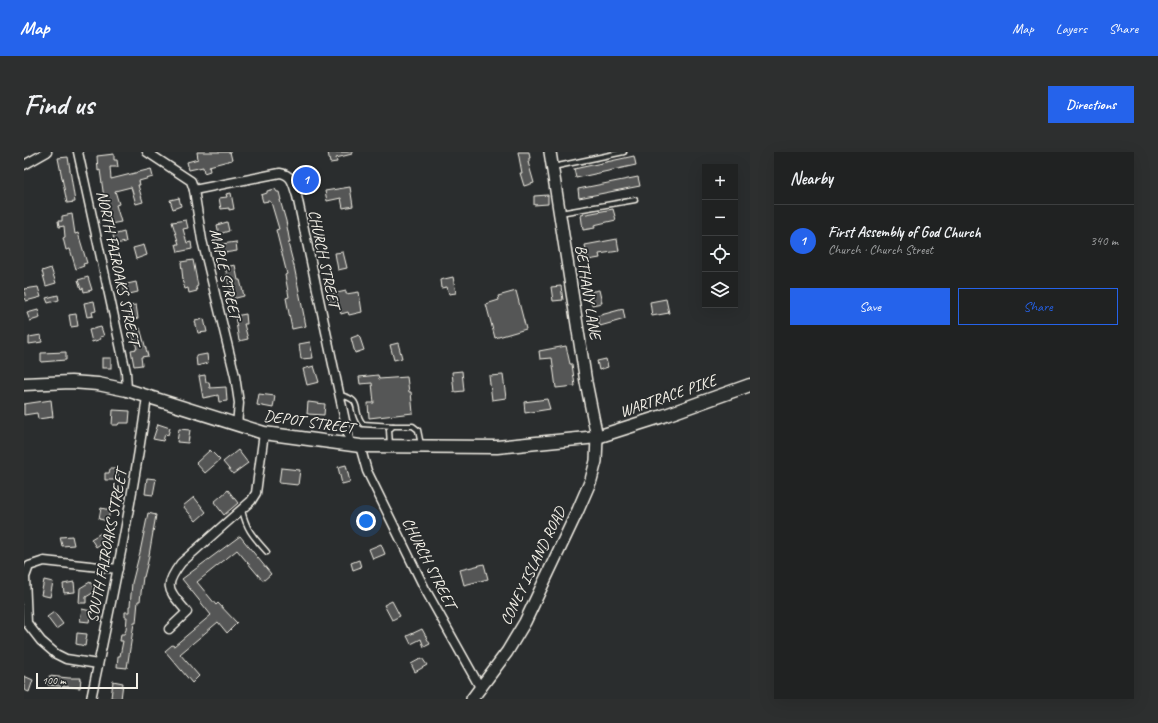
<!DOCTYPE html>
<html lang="en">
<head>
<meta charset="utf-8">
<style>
  body { margin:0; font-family:Caveat,sans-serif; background:#2d2f2f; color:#f1f3f6 }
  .controls { position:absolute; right:12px; top:12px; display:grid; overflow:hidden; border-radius:0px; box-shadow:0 4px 16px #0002 }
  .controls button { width:36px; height:36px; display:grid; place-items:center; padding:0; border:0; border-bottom:1px solid #3d3f40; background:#202222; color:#f1f3f6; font:20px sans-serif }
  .scale { position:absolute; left:12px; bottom:10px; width:102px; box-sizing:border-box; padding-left:4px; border:2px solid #f4f1e8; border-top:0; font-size:11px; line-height:14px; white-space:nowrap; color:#f4f1e8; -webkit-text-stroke:3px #2a2d2e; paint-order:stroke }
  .you { position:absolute; left:342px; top:369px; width:14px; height:14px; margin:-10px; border:3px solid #fff; border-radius:50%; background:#1a73e8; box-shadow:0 0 0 6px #1a73e833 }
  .badge { display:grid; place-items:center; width:26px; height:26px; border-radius:50%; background:#2563eb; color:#fff; font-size:13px; font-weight:700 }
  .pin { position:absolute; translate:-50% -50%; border:2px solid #fff; box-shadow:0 1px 4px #0006 }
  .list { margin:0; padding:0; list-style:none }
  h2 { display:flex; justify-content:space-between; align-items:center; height:52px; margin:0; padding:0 16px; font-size:17px }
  h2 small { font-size:13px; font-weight:400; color:#a2a4a5 }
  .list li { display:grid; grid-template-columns:26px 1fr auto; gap:12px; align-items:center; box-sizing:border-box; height:72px; padding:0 16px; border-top:1px solid #3d3f40 }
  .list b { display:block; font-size:15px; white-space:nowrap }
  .list p { margin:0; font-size:13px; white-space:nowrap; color:#a2a4a5 }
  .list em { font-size:13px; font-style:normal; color:#a2a4a5 }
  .actions { display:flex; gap:8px; padding:12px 16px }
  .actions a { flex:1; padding:9px 0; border:1px solid #2563eb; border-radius:0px; text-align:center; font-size:14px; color:#2563eb }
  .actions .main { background:#2563eb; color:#fff }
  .icon { flex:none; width:22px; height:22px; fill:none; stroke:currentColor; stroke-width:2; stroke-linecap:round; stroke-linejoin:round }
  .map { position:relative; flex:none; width:726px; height:547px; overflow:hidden; border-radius:0px }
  header { display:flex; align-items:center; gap:24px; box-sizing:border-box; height:56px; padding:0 20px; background:#2563eb; color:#fff }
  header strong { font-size:19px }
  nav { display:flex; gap:22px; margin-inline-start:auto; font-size:14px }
  .intro { display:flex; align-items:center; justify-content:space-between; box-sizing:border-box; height:96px; padding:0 24px }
  h1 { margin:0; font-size:28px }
  .button { padding:10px 18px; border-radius:0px; background:#2563eb; color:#fff; font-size:14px; font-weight:700 }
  main { display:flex; gap:24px; padding:0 24px }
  aside { flex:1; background:#202222; border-radius:0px; box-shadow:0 4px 16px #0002 }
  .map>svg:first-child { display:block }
  .building { fill:#555756; stroke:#f4f1e8 }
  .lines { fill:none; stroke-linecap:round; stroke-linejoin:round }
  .lane-casing { stroke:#f4f1e8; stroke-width:7 }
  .street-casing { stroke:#f4f1e8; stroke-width:11 }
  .secondary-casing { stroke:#f4f1e8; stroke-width:14 }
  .primary-casing { stroke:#f4f1e8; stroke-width:15 }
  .lane { stroke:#2a2d2e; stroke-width:4 }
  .street { stroke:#2a2d2e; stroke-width:8 }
  .secondary { stroke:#2a2d2e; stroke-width:11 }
  .primary { stroke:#2a2d2e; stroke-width:12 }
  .labels { text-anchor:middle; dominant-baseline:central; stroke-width:3.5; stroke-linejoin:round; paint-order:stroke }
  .street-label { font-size:16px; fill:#f4f1e8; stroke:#2a2d2e }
</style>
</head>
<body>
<header>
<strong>Map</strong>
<nav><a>Map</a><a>Layers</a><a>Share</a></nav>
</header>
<div class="intro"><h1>Find us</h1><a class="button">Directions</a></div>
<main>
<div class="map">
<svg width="726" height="547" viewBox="0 0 726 547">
  <rect width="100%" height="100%" fill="#2a2d2e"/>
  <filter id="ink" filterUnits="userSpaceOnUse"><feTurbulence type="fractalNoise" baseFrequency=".025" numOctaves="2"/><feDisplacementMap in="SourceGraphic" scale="8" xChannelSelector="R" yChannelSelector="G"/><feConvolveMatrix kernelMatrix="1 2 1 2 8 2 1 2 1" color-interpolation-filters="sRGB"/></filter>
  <g filter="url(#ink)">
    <!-- building -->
    <g class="building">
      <path d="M173,0H206L208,8L185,14L186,19L180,21L179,15L165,18L163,10L174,7Z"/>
      <path d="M304,0H328V2L312,6L313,10L306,11Z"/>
      <path d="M494,0H505L506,6H505V10H504L510,31L500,34L496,21H498Z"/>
      <path d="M90,2V8H93L94,15H86L87,27L127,17L129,25L115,29L116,33H114L119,50L112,52L107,35L91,39L95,52L92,53L97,70L86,72L80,46L76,18L74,19L73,4Z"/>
      <path d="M610,4L612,13L552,26L550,17Z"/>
      <path d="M44,5L51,50L43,51L34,6Z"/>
      <path d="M614,25L616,34L555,46L554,37Z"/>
      <path d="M326,35L329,54L319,56L317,46L303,49L301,39Z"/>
      <path d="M251,37L253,40H255L257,48H256L262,69L266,91H264L270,114L282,174L268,177L262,146L265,145L261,123L263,122L252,78L255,77L247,50L245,49L239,50L237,43L243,41V39Z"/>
      <path d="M207,41L210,57L205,58V56L197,57L195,46L203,45L202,42Z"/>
      <path d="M524,43V52L510,53V44Z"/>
      <path d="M155,46L157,54L149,57L146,48Z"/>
      <path d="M589,57L592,68L570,73L571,76L559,78L557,63Z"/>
      <path d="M48,62L51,82L54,81L63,111L59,112L60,114L52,117L46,97L42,98L39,86L41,85L40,74L35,75L34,69H38V64Z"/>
      <path d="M162,68L164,76L159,77L163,91L167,90L168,97L154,100L152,92H155L148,70Z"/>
      <path d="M203,70L205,79L195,82L193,73Z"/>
      <path d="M100,80L102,90L91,92L89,83Z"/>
      <path d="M593,87L595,99L575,102L576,106L564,108L561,93Z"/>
      <path d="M212,90L213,99L200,101L198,92Z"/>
      <path d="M120,93L123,103L112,107L109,96Z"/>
      <path d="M319,100L323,116L314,118L311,101Z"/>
      <path d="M169,108L174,134L172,135L173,139L165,141L164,136L161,137L158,128H159L157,110Z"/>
      <path d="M211,113L214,128H216L220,144L208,147L201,115Z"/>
      <path d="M27,116L32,131L22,134L18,119Z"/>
      <path d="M64,125L68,138L60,140L59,136L57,137L54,128Z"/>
      <path d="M429,125L432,141L425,142L423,135L417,136L416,128Z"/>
      <path d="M112,130L114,140L101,143L99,133Z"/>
      <path d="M537,134L539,148L529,149L527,135Z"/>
      <path d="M14,135L17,145L2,149L0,137Z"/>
      <path d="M575,138L578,151L568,153L565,140Z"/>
      <path d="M322,139V142L335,140L338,160L325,163L324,160L317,162L314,149L306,151L304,143Z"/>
      <path d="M492,139L502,177L471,186L462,152L475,148L474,144Z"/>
      <path d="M34,143L35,148L24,151L22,146Z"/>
      <path d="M642,147L645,161L628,164L626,150Z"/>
      <path d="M70,149L72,159L68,160L69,164L63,165L60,151Z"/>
      <path d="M112,153L114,166L106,168L104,154Z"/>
      <path d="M599,157L601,167L576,174L573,164Z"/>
      <path d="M14,158L16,166L6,169L3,161Z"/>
      <path d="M52,162L54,174L47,175L45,163Z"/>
      <path d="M222,162L223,172H220L224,187L215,189L211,164Z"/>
      <path d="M180,167L183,180L174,181L171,169Z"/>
      <path d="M77,175L80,184L76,185L77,187L68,190L65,178Z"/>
      <path d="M116,176L124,204L117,205L118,213L110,214L107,198L113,197L108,179Z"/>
      <path d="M17,183L18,190L5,192V185Z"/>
      <path d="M335,183L340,198L331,201L327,186Z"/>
      <path d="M286,190L289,206L277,207L275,192Z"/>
      <path d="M374,191L378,206L370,208L366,193Z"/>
      <path d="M542,194L546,212H548L551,234L532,236L528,206L516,207L515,199Z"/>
      <path d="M42,200V208L17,210V201Z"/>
      <path d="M183,202L184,211L173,214L172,204Z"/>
      <rect x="78" y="206" width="9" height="10"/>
      <path d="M582,207L584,215L575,218L573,209Z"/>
      <path d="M290,214L295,230L283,233L279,217Z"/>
      <path d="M438,219L440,239L430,240L428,220Z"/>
      <path d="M181,223L182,230H185L186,236L202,235L203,249L195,250L194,243L179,246L175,224Z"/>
      <path d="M354,223L355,227L383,225L385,240H387L389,261L345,266L344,251H350L348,231L336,232L335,225Z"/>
      <path d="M479,223L482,246L468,248L465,224Z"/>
      <path d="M235,242L251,244L249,256L233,253Z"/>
      <path d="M523,247L526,257L501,261L500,250Z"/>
      <path d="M27,248L29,265L14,267L13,261L0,263V252Z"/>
      <path d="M284,250L301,252L300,263L283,262Z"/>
      <path d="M89,258L106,259L105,271H95L94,273H88Z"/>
      <path d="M134,272L146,276L144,283L141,282L139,289L129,287Z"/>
      <path d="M155,277L166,278L164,291L153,290Z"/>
      <path d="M186,298L196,308L181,321L172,311Z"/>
      <path d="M214,298L224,311L209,322L199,310Z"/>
      <path d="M322,313L326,330L318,332L314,315Z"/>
      <path d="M257,316L276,318L274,333L255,331Z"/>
      <path d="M86,317H94V328H81V321H85Z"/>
      <path d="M123,326L132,327L129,343L121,342Z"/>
      <path d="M204,338L214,351L200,363L190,350Z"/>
      <path d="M170,345L182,360L172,369L159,354Z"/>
      <path d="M77,356L86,358L84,369L75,367Z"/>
      <path d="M124,361L132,363L124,409L120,425H119L116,449H114L112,471H110L103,516L93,515L94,504H96L99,489H96L97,482H100L102,478L103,465H101V460H105V454H106L108,431L116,400Z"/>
      <path d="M77,381L81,389L72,395L67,387Z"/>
      <path d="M48,384L50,393L38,394L36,385Z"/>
      <path d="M216,384L247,422L239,429L213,398L173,430L192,453L194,451L213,471L203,481L194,470L156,502L175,524L168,531L141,499L148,493L150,494L187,463L158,427Z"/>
      <path d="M357,392L361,402L349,407L345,397Z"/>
      <path d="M335,408L337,415L329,418L327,411Z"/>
      <path d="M460,412L464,427L440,433L436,418Z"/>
      <path d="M20,428L29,430L26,445L17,443Z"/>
      <path d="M50,430L51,440L40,441L39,432Z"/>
      <path d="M66,430L72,439L62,445V451H55L56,436Z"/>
      <path d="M368,449L376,464L368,468L360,453Z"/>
      <path d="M58,457L67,459L65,470L56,469Z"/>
      <path d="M30,460L39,472L32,477L23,465Z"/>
      <path d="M398,477L406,492L400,495L397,487L387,492L383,484Z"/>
      <path d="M53,481L63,482L61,494L52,492Z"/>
      <path d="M398,506L403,513L391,520L387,512Z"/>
      <path d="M0,524L9,528L5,540L0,538Z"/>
      <path d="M25,524L45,526H57L56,536L24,533Z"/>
      <path d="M89,529L99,531L97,547L87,546Z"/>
    </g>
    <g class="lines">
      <!-- lane casing -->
      <g class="lane-casing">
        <g id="lane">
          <path d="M529,15L600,0"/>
          <path d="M536,61L611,48"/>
          <path d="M315,243C341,248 327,257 339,272L369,274"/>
          <path d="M366,293L365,278L369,274H389L394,278L397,293"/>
          <path d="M218,358C223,379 229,384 243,400"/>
        </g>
      </g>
      <!-- street casing -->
      <g class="street-casing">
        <g id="street">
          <path d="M54,0L102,220L103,238"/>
          <path d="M123,0L167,29L170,38L178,88L211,224L215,251L213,273"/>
          <path d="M0,13L23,0"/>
          <path d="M170,38L256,21C269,23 269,33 273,44L326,292"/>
          <path d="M336,294L343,319L401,437L457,537"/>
          <path d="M145,477L163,460C145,438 138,436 157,411L227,349L232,341L240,281"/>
          <path d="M74,512L42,507L32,502L17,489L3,471L1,425L5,414L20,409L94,417"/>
          <path d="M67,547C88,447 109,346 123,245"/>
        </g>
      </g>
      <!-- secondary casing -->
      <g class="secondary-casing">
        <path id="secondary" d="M448,547L483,500L501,470L554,358L567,328L572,309L573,285L562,230L526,0"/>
      </g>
      <!-- primary casing -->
      <g class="primary-casing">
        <path id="primary" d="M0,232L47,230L74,232L103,238L240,281L336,294L473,295L573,285L639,264L726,233"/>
      </g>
      <!-- lane -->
      <use href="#lane" class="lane"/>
      <!-- street -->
      <use href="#street" class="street"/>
      <!-- secondary -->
      <use href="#secondary" class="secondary"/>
      <!-- primary -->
      <use href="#primary" class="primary"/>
    </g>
  </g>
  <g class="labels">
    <!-- street labels -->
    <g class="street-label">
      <text transform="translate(300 107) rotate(78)">CHURCH STREET</text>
      <text transform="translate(94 116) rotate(78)">NORTH FAIROAKS STREET</text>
      <text transform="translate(201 122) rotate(77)">MAPLE STREET</text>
      <text transform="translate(564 140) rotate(81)">BETHANY LANE</text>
      <text transform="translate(644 244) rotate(-19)">WARTRACE PIKE</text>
      <text transform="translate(285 270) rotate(8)">DEPOT STREET</text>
      <text transform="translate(83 394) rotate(-79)">SOUTH FAIROAKS STREET</text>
      <text transform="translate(405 411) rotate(63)">CHURCH STREET</text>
      <text transform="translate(509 414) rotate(-64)">CONEY ISLAND ROAD</text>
    </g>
  </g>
</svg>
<div class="controls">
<button>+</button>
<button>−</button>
<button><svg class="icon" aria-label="locate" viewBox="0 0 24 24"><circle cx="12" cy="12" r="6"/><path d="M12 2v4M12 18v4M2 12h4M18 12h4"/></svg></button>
<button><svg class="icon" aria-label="layers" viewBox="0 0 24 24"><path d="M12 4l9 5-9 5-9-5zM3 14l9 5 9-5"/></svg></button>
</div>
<div class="scale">100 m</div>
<div class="you"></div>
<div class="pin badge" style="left:282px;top:28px">1</div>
</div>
<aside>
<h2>Nearby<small></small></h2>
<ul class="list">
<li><span class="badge">1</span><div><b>First Assembly of God Church</b><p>Church · Church Street</p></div><em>340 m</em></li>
</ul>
<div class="actions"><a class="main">Save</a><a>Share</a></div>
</aside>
</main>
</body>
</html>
